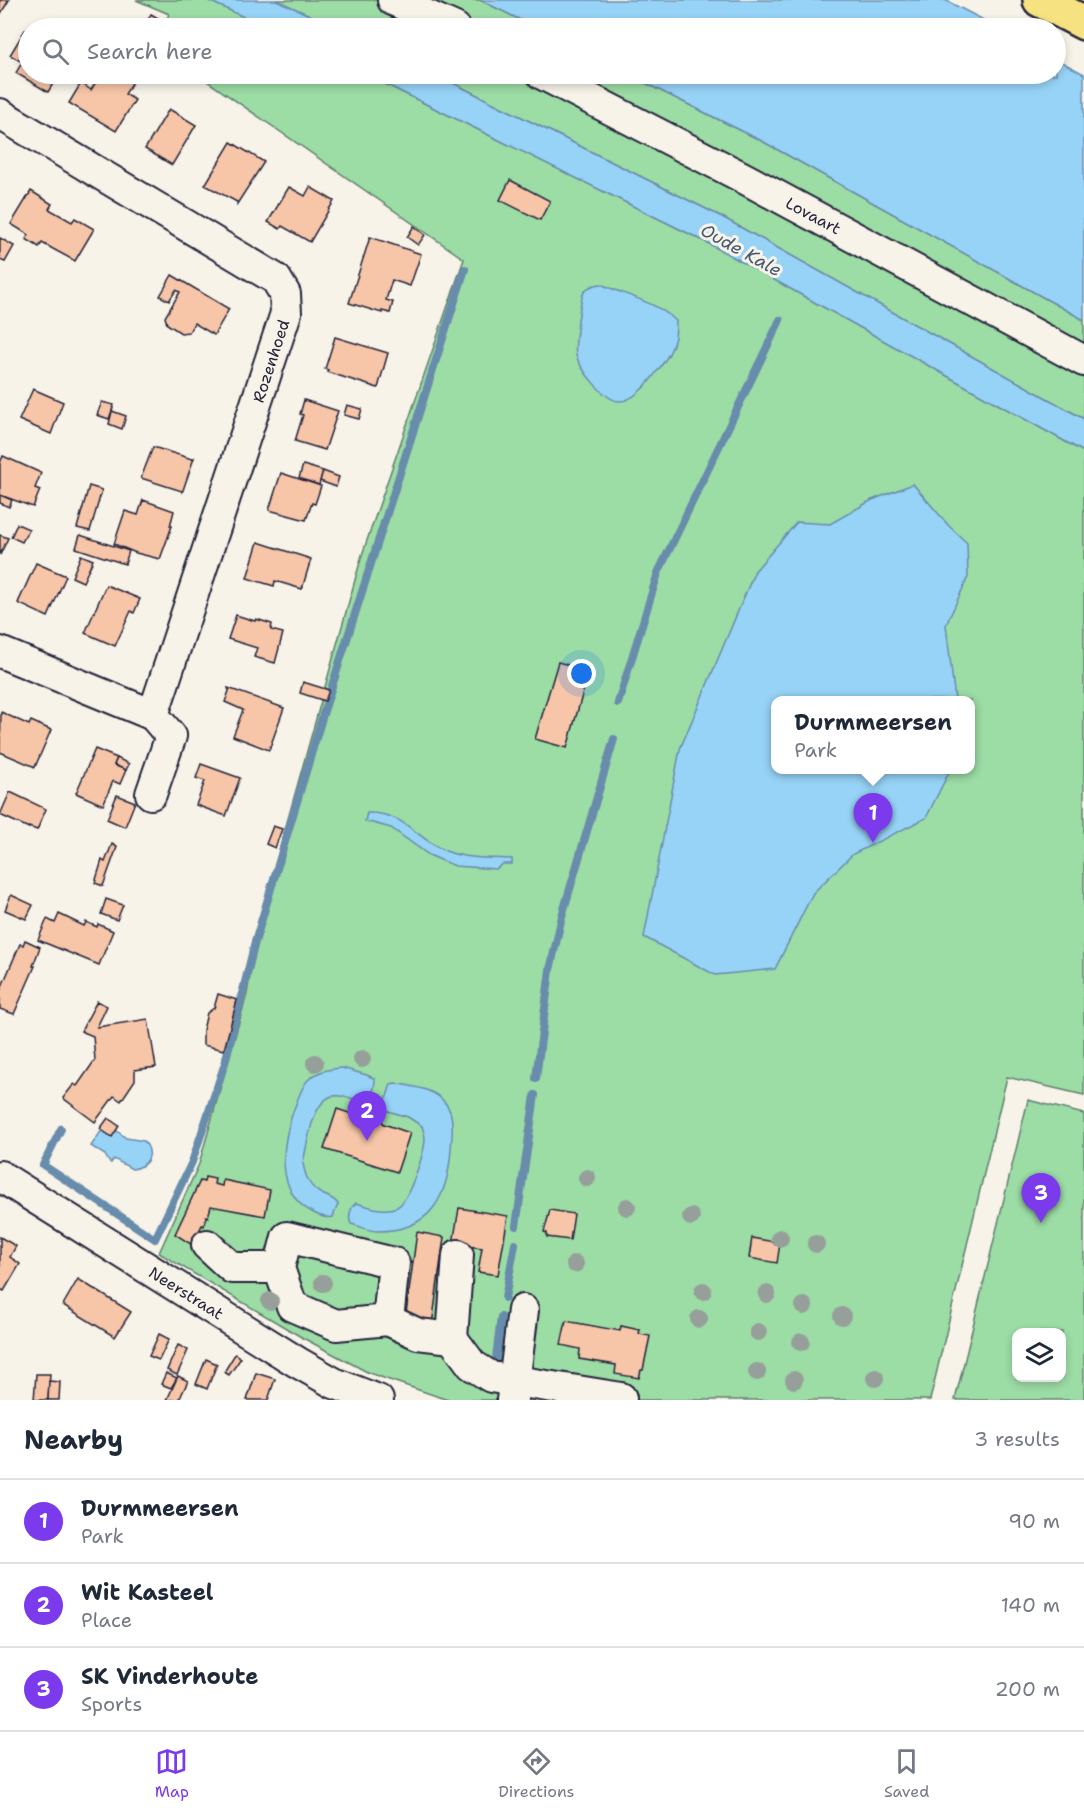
<!DOCTYPE html>
<html lang="en">
<head>
<meta charset="utf-8">
<style>
  body { margin:0; font-family:"Shantell Sans",sans-serif; background:#f2f2f3; color:#1f2937 }
  .controls { position:absolute; right:18px; bottom:18px; display:grid; overflow:hidden; border-radius:12px; box-shadow:0 3px 9px #0003 }
  .controls button { width:54px; height:54px; display:grid; place-items:center; padding:0; border:0; border-bottom:2px solid #e0e1e3; background:#fff; color:#1f2937; font:30px sans-serif }
  .you { position:absolute; left:582px; top:674px; width:21px; height:21px; margin:-15px; border:4px solid #fff; border-radius:50%; background:#1a73e8; box-shadow:0 0 0 9px #1a73e833 }
  .badge { display:grid; place-items:center; width:39px; height:39px; border-radius:50%; background:#7c3aed; color:#fff; font-size:20px; font-weight:700 }
  .pin { position:absolute; translate:-50% -50px; filter:drop-shadow(0 2px 3px #0008) }
  .pin::after { content:''; position:absolute; top:32px; width:21px; height:18px; background:inherit; clip-path:polygon(0 0,100% 0,50% 100%) }
  .popup { position:absolute; left:771px; top:696px; width:204px; height:78px; box-sizing:border-box; display:grid; place-content:center; border-radius:12px; background:#fff; filter:drop-shadow(0 2px 4px #0005); font-size:20px; white-space:nowrap; color:#747a83 }
  .popup b { font-size:22px; color:#1f2937 }
  .popup::after { content:''; position:absolute; left:50%; top:100%; margin-left:-12px; border:12px solid transparent; border-top-color:#fff }
  .list { margin:0; padding:0; list-style:none }
  h2 { display:flex; justify-content:space-between; align-items:center; height:78px; margin:0; padding:0 24px; font-size:26px }
  h2 small { font-size:20px; font-weight:400; color:#747a83 }
  .list li { display:grid; grid-template-columns:39px 1fr auto; gap:18px; align-items:center; box-sizing:border-box; height:84px; padding:0 24px; border-top:2px solid #e0e1e3 }
  .list b { display:block; font-size:22px; white-space:nowrap }
  .list p { margin:0; font-size:20px; white-space:nowrap; color:#747a83 }
  .list em { font-size:20px; font-style:normal; color:#747a83 }
  .icon { flex:none; width:33px; height:33px; fill:none; stroke:currentColor; stroke-width:2; stroke-linecap:round; stroke-linejoin:round }
  .map { position:relative; flex:none; width:1084px; height:1400px; overflow:hidden }
  .search { position:absolute; background:#fff; box-shadow:0 3px 9px #0003; left:18px; right:18px; top:18px; height:66px; display:flex; align-items:center; gap:15px; box-sizing:border-box; padding:0 21px; border-radius:33px; color:#747a83; font-size:22px }
  .sheet { height:330px; background:#fff }
  nav { display:flex; justify-content:space-around; align-items:center; box-sizing:border-box; height:84px; border-top:2px solid #e0e1e3; background:#fff; font-size:16px; color:#747a83 }
  nav a { display:grid; justify-items:center; gap:3px }
  nav .on { color:#7c3aed }
  .map>svg:first-child { display:block }
  .green { fill:#9cdca5; stroke:#5f7f70; stroke-width:1.5; fill-rule:evenodd }
  .water { fill:#97d3f7; stroke:#688cac; stroke-width:1.5 }
  .lines { fill:none; stroke-linecap:round; stroke-linejoin:round }
  .stream { stroke:#688cac; stroke-width:8 }
  .building { fill:#f7c5a7; stroke:#22223b; stroke-width:1.5 }
  .minor-casing { stroke:#22223b; stroke-width:34 }
  .major-casing { stroke:#22223b; stroke-width:38 }
  .minor { stroke:#f7f3e8; stroke-width:30 }
  .major { stroke:#f7e281; stroke-width:33 }
  .tree { fill:#969f9a }
  .labels { text-anchor:middle; dominant-baseline:central; stroke-width:6; stroke-linejoin:round; paint-order:stroke }
  .street-label { font-size:16px; fill:#22223b; stroke:#f7f3e8 }
  .water-label { font-size:18px; font-style:italic; fill:#455773; stroke:#f7f3e8 }
</style>
</head>
<body>
<div class="map">
<svg width="1084" height="1400" viewBox="0 0 1084 1400">
  <rect width="100%" height="100%" fill="#f7f3e8"/>
  <filter id="ink" filterUnits="userSpaceOnUse"><feTurbulence type="fractalNoise" baseFrequency=".0167" numOctaves="2"/><feDisplacementMap in="SourceGraphic" scale="12" xChannelSelector="R" yChannelSelector="G"/><feConvolveMatrix kernelMatrix="1 2 1 2 8 2 1 2 1" color-interpolation-filters="sRGB"/></filter>
  <g filter="url(#ink)">
    <!-- green -->
    <g class="green">
      <path d="M136,0H207L268,28H163L169,14Z"/>
      <path d="M276,0H480L537,28H338Z"/>
      <path d="M197,74H365L708,243L1084,452V1095L1007,1077L930,1400H448L369,1373L303,1338L159,1253L199,1164L247,994L259,922L362,555L464,259ZM776,700H970V770H776Z"/>
      <path d="M435,74H627L762,141L1084,320V419L722,217Z"/>
      <path d="M1028,1100L1084,1114V1400H955ZM1016,1332H1062V1378H1016Z"/>
    </g>
    <!-- water -->
    <g class="water">
      <path d="M207,0H276L338,28H268Z"/>
      <path d="M480,0H945L999,28H537Z"/>
      <path d="M1056,59L1084,74V320L762,141L627,74H1056Z"/>
      <path d="M365,74H435L722,217L1084,419V452L708,243Z"/>
      <path d="M601,284C626,296 655,301 676,321C677,347 667,358 652,378C645,387 631,402 619,401C604,400 580,369 576,355C574,348 580,298 584,292C588,286 595,285 601,284Z"/>
      <path d="M913,484L949,526L967,543L968,577L946,625L955,700H776V770H950L926,818L853,854L813,893L775,969L715,975L644,937L680,749L755,571L797,522L830,524L872,500Z"/>
      <path d="M367,813C405,812 416,839 446,851C465,859 491,858 512,859V864H503L496,869L455,866L429,855L391,828L365,821Z"/>
      <path d="M342,1068L367,1075L375,1079C375,1088 372,1096 366,1102C355,1100 344,1094 333,1096C312,1100 307,1146 303,1163C305,1176 309,1187 320,1193C327,1197 333,1197 338,1204L333,1217C326,1219 319,1216 312,1212C274,1192 282,1143 294,1109C298,1100 301,1087 308,1080C318,1071 328,1069 342,1068Z"/>
      <path d="M395,1083C412,1087 435,1088 446,1104C455,1116 452,1135 451,1149C448,1197 431,1231 378,1231C369,1231 360,1226 351,1224C348,1217 350,1208 356,1203C368,1206 384,1213 397,1207C408,1203 425,1151 425,1139C425,1135 423,1130 422,1126L408,1117L388,1111L384,1106L391,1084Z"/>
      <path d="M102,1130H116L126,1138L144,1141C155,1154 148,1167 132,1169L114,1159L111,1163L109,1162L105,1155L91,1146Z"/>
    </g>
    <g class="lines">
      <!-- stream -->
      <g class="stream">
        <path d="M618,703L658,573L780,320"/>
        <path d="M536,1078L550,970L562,916L614,739"/>
        <path d="M61,1129L43,1165L155,1239L192,1162L225,1063L255,942L324,711L465,269"/>
        <path d="M516,1226L535,1095"/>
        <path d="M505,1298L515,1244"/>
        <path d="M495,1367L501,1317"/>
      </g>
    </g>
    <!-- building -->
    <g class="building">
      <path d="M0,0H9L0,15Z"/>
      <path d="M151,14L163,21L159,28L144,27Z"/>
      <path d="M25,30L28,32V52L22,62L10,55Z"/>
      <path d="M28,52V74H59L48,92L16,73Z"/>
      <path d="M101,74H138L125,94L135,100L116,131L69,103L81,83L91,90Z"/>
      <path d="M169,109L196,125L172,165L145,149Z"/>
      <path d="M231,142L264,162L237,204V202L205,185Z"/>
      <path d="M510,180L550,201L540,220L500,200Z"/>
      <path d="M289,187L305,196L310,187L334,201L310,242L282,226L280,229L268,222Z"/>
      <path d="M31,191L52,204L49,209L72,222L75,218L94,229L75,261L42,243L39,247L26,239L29,235L11,224Z"/>
      <path d="M414,226L425,235L418,245L407,237Z"/>
      <path d="M370,237L421,254L410,286L392,280L386,300L393,302L390,313L382,311V313L349,303Z"/>
      <path d="M0,238L14,246L5,262L0,260Z"/>
      <path d="M172,275L229,309L214,335L194,323L189,332L181,333L167,324L165,317L180,292L176,290L169,301L160,296Z"/>
      <path d="M335,337L388,353L378,388L327,372L328,370L325,369Z"/>
      <path d="M33,389L63,402L51,434L19,420Z"/>
      <path d="M304,400L338,411L325,450L295,441L303,415L300,414Z"/>
      <path d="M102,402L114,405L109,419L97,415Z"/>
      <path d="M347,405L362,409L359,419L344,415Z"/>
      <path d="M112,411L126,416L122,429L109,424Z"/>
      <path d="M153,447L192,459L194,458L182,493V491L141,478Z"/>
      <path d="M3,456L41,473L35,488L40,490L33,507L0,495V463Z"/>
      <path d="M303,465L323,471L319,485L299,478Z"/>
      <path d="M323,471L339,477L336,487L320,481Z"/>
      <path d="M281,473L321,486L315,504L312,503L306,520L269,510Z"/>
      <path d="M89,486L102,490L90,531L77,528Z"/>
      <path d="M0,495L12,500L9,507L0,503Z"/>
      <path d="M143,500L174,511L170,526H172L160,559L136,553L114,544L125,511L138,515Z"/>
      <path d="M17,524L29,529L22,542L11,537Z"/>
      <path d="M0,535L8,538L0,555Z"/>
      <path d="M80,535L129,551L125,564L76,548Z"/>
      <path d="M258,542L311,559L302,589L275,581L274,586L247,578Z"/>
      <path d="M81,555L93,560L83,582L72,577Z"/>
      <path d="M36,563L66,576L48,617L18,603Z"/>
      <path d="M106,585L140,599L134,613L131,611L115,646L85,633Z"/>
      <path d="M236,615L255,621L256,619L272,624L271,630L283,633L275,663L254,657L257,648L228,639Z"/>
      <path d="M558,662L589,671L567,748L535,739Z"/>
      <path d="M303,682L329,690L325,701L300,693Z"/>
      <path d="M228,688L284,708L269,750L233,736L243,710L225,702L229,691Z"/>
      <path d="M1,712L29,725L31,721L51,730L35,767L0,752Z"/>
      <path d="M95,749L117,758L114,765L126,770L120,784L113,781L103,805L76,793Z"/>
      <path d="M117,758L129,764L126,770L114,765Z"/>
      <path d="M201,764L240,778L226,816L196,805L205,781L196,778Z"/>
      <path d="M10,792L46,809L37,830L29,827V828L0,815Z"/>
      <path d="M117,795L135,802L125,827L107,819Z"/>
      <path d="M273,826L282,829L275,848L266,844Z"/>
      <path d="M112,844L117,847L103,886L95,883L102,860L105,862Z"/>
      <path d="M11,895L33,905L26,919L5,910Z"/>
      <path d="M106,899L123,905L117,920L101,914Z"/>
      <path d="M59,914L84,926L86,922L97,927L98,924L113,931L99,965L38,940L47,919L55,923Z"/>
      <path d="M25,940L40,947L33,966H35L14,1014L0,1009V991L20,944L23,945Z"/>
      <path d="M218,994L237,1000L224,1050L203,1045V1030L207,1013L214,1008Z"/>
      <path d="M97,1001L107,1006L97,1027L148,1019L156,1067L135,1070V1080L121,1101L114,1096L95,1122L63,1098L74,1084L77,1086L95,1060L93,1036L81,1031Z"/>
      <path d="M337,1109L358,1116L364,1114H373L380,1118L384,1124L410,1133L397,1172L324,1149Z"/>
      <path d="M108,1118L119,1126L112,1137L100,1129Z"/>
      <path d="M205,1177L215,1179L214,1184L222,1186L223,1180L270,1190L265,1216L211,1206L208,1217L206,1216L204,1226L202,1225L192,1245L175,1234L200,1181L204,1182Z"/>
      <path d="M459,1208L508,1216L498,1275L478,1272L482,1248L453,1244Z"/>
      <path d="M550,1210L574,1214L570,1240L547,1237V1233L544,1232Z"/>
      <path d="M417,1232L444,1237L432,1325L405,1321Z"/>
      <path d="M0,1237L16,1246L10,1257L20,1264L4,1291L0,1289Z"/>
      <path d="M752,1238L780,1243L777,1263L749,1258Z"/>
      <path d="M78,1279L131,1312L115,1337L63,1305Z"/>
      <path d="M566,1321L620,1331L621,1326L640,1330L639,1334L650,1336L643,1370H641L639,1378L615,1374L616,1365L579,1359L580,1349L561,1345Z"/>
      <path d="M159,1334L169,1339L159,1360L149,1356Z"/>
      <path d="M178,1345L188,1350L177,1375L167,1370Z"/>
      <path d="M235,1354L241,1358L229,1375L224,1372Z"/>
      <path d="M206,1359L217,1364L207,1389L196,1384Z"/>
      <path d="M166,1373L177,1378L171,1388L161,1384Z"/>
      <path d="M256,1373L275,1379L268,1400H247Z"/>
      <path d="M36,1374H50L48,1400H34Z"/>
      <path d="M178,1376L188,1381L179,1400H167Z"/>
      <path d="M49,1381L60,1382L59,1400H48Z"/>
    </g>
    <g class="lines">
      <!-- minor casing -->
      <g class="minor-casing">
        <g id="minor">
          <path d="M393,0L455,28"/>
          <path id="s1" d="M542,74L742,177L1084,361"/>
          <path d="M0,114L276,279L285,294L286,313L153,715L0,652"/>
          <path d="M151,794L171,736L153,715"/>
          <path id="s2" d="M0,1176L297,1362L334,1383L378,1400"/>
          <path d="M287,1237L394,1263L388,1320L336,1325L292,1306L279,1268Z"/>
          <path d="M207,1245L232,1268H279"/>
          <path d="M388,1320L418,1334L452,1338L472,1365L491,1377L621,1398"/>
          <path d="M452,1338L458,1255"/>
          <path d="M512,1400L523,1310"/>
        </g>
      </g>
      <!-- major casing -->
      <g class="major-casing">
        <path id="major" d="M1040,0L1084,23"/>
      </g>
      <!-- minor -->
      <use href="#minor" class="minor"/>
      <!-- major -->
      <use href="#major" class="major"/>
    </g>
    <!-- trees -->
    <g class="tree">
      <circle cx="362" cy="1059" r="9"/>
      <circle cx="315" cy="1063" r="9"/>
      <circle cx="587" cy="1178" r="9"/>
      <circle cx="627" cy="1207" r="9"/>
      <circle cx="691" cy="1217" r="9"/>
      <circle cx="780" cy="1238" r="9"/>
      <circle cx="816" cy="1244" r="9"/>
      <circle cx="575" cy="1264" r="9"/>
      <circle cx="323" cy="1283" r="9"/>
      <circle cx="703" cy="1291" r="9"/>
      <circle cx="767" cy="1294" r="9"/>
      <circle cx="270" cy="1301" r="9"/>
      <circle cx="804" cy="1306" r="9"/>
      <circle cx="842" cy="1316" r="9"/>
      <circle cx="699" cy="1319" r="9"/>
      <circle cx="758" cy="1332" r="9"/>
      <circle cx="801" cy="1342" r="9"/>
      <circle cx="757" cy="1372" r="9"/>
      <circle cx="875" cy="1378" r="9"/>
      <circle cx="794" cy="1380" r="9"/>
    </g>
  </g>
  <g class="labels">
    <!-- street labels -->
    <g class="street-label">
      <text stroke="none"><textPath href="#s1" startOffset="306">Lovaart</textPath></text>
      <text transform="translate(271 361) rotate(-72)">Rozenhoed</text>
      <text stroke="none"><textPath href="#s2" startOffset="220">Neerstraat</textPath></text>
    </g>
    <!-- water labels -->
    <g class="water-label">
      <text transform="translate(741 250) rotate(29)">Oude Kale</text>
    </g>
  </g>
</svg>
<div class="controls">
<button><svg class="icon" aria-label="layers" viewBox="0 0 24 24"><path d="M12 4l9 5-9 5-9-5zM3 14l9 5 9-5"/></svg></button>
</div>
<div class="you"></div>
<div class="pin badge" style="left:873px;top:843px">1</div>
<div class="popup"><b>Durmmeersen</b>Park</div>
<div class="pin badge" style="left:367px;top:1141px">2</div>
<div class="pin badge" style="left:1041px;top:1223px">3</div>
<div class="search"><svg class="icon" aria-label="search" viewBox="0 0 24 24"><circle cx="10" cy="10" r="6"/><path d="M15 15l6 6"/></svg>Search here</div>
</div>
<section class="sheet">
<h2>Nearby<small>3 results</small></h2>
<ul class="list">
<li><span class="badge">1</span><div><b>Durmmeersen</b><p>Park</p></div><em>90 m</em></li>
<li><span class="badge">2</span><div><b>Wit Kasteel</b><p>Place</p></div><em>140 m</em></li>
<li><span class="badge">3</span><div><b>SK Vinderhoute</b><p>Sports</p></div><em>200 m</em></li>
</ul>
</section>
<nav>
<a class="on"><svg class="icon" aria-label="map" viewBox="0 0 24 24"><path d="M3 6l6-2 6 2 6-2v14l-6 2-6-2-6 2zM9 4v14M15 6v14"/></svg>Map</a>
<a><svg class="icon" aria-label="directions" viewBox="0 0 24 24"><path d="M12 3l9 9-9 9-9-9zM9 14v-3h6M13 9l2 2-2 2"/></svg>Directions</a>
<a><svg class="icon" aria-label="saved" viewBox="0 0 24 24"><path d="M7 4h10v16l-5-4-5 4z"/></svg>Saved</a>
</nav>
</body>
</html>
